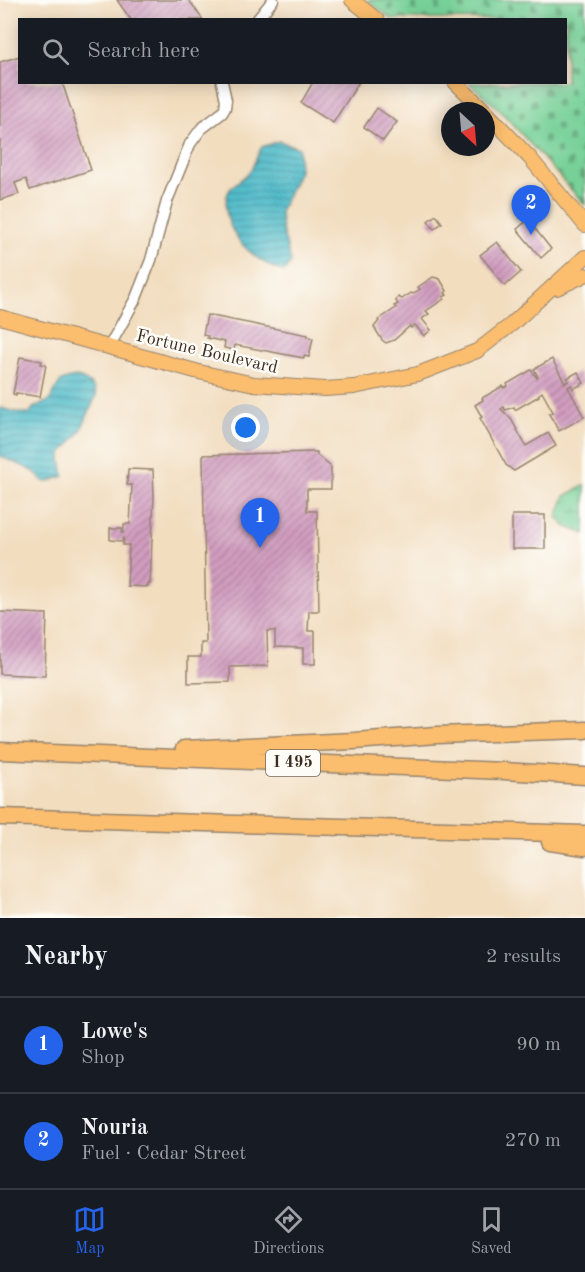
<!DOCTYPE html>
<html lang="en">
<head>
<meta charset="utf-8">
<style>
  body { margin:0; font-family:"Old Standard TT",serif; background:#242831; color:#f1f3f6 }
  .compass { position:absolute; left:441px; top:102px; width:54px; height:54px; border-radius:50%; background:#171b24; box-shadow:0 3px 15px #0003; rotate:154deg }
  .you { position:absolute; left:246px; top:428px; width:21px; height:21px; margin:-15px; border:4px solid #fff; border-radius:50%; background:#1a73e8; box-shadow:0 0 0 9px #1a73e833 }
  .badge { display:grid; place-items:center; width:39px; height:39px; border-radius:50%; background:#2563eb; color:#fff; font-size:20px; font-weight:700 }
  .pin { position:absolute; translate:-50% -50px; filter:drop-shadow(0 2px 3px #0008) }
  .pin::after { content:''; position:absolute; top:32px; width:21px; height:18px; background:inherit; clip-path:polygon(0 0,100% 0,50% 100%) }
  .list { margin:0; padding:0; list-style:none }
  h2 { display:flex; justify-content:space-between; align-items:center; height:78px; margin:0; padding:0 24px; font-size:26px }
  h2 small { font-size:20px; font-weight:400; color:#9ea1a6 }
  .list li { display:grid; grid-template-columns:39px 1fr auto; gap:18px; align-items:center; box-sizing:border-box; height:96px; padding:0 24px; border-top:2px solid #363941 }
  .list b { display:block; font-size:22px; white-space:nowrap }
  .list p { margin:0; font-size:20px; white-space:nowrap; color:#9ea1a6 }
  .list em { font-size:20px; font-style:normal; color:#9ea1a6 }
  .icon { flex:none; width:33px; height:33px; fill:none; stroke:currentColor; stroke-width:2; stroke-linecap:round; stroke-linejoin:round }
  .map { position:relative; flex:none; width:585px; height:918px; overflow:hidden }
  .search { position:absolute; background:#171b24; box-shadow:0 3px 15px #0003; left:18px; right:18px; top:18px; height:66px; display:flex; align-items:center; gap:15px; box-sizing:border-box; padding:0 21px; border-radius:0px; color:#9ea1a6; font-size:22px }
  .sheet { height:270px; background:#171b24 }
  nav { display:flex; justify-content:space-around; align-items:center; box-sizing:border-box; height:84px; border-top:2px solid #363941; background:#171b24; font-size:16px; color:#9ea1a6 }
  nav a { display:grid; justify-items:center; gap:3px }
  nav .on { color:#2563eb }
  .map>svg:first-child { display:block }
  .wetland { fill:url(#wetland-marsh); stroke:#587d5a; stroke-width:1.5 }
  .cemetery { fill:url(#cemetery-stones); stroke:#587d5a; stroke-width:1.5 }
  .water { fill:url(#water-rules); stroke:#457274; stroke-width:1.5 }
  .building { fill:url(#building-hatch) }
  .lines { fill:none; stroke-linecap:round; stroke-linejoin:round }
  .minor-casing { stroke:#96846e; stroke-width:13 }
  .major-casing { stroke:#96846e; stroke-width:16 }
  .highway-casing { stroke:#96846e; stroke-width:19 }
  .minor { stroke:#fff; stroke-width:10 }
  .major { stroke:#fbbd6e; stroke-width:14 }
  .highway { stroke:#fbbd6e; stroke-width:16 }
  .labels { text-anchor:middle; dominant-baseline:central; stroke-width:5; stroke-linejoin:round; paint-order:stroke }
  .shield { fill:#fdfcf7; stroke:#75695f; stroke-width:1.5 }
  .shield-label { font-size:16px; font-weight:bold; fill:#3b2a1e }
  .street-label { font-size:18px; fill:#3b2a1e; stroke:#fdfcf7 }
</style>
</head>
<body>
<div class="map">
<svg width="585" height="918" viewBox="0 0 585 918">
  <defs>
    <pattern id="wetland-marsh" width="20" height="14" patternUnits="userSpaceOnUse" patternTransform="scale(1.5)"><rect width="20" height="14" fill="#76d097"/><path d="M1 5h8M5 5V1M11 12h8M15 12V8" fill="none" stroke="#62a97b"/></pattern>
    <pattern id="cemetery-stones" width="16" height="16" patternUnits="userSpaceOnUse" patternTransform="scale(1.5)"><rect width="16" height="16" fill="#76d097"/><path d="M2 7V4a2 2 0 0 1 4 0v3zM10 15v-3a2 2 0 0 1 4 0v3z" fill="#62a97b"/></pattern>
    <pattern id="water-rules" width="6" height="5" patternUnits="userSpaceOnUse" patternTransform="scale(1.5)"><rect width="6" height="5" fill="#4fbbc9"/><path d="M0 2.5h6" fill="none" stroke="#4398a3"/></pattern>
    <pattern id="building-hatch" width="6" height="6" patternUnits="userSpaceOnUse" patternTransform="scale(1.5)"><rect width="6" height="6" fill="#d19dc0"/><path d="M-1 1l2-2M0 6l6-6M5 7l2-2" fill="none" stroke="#ab809b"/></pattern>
  </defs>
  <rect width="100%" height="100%" fill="#fdfcf7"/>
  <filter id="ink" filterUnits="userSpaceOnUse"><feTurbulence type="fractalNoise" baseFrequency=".0167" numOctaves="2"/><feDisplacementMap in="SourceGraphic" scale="12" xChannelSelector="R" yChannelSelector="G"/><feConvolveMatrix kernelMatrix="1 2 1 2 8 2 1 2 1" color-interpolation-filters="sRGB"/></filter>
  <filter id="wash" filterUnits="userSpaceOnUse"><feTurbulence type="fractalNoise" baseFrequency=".008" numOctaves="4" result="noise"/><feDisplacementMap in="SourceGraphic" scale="24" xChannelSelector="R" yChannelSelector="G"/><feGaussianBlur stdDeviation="1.35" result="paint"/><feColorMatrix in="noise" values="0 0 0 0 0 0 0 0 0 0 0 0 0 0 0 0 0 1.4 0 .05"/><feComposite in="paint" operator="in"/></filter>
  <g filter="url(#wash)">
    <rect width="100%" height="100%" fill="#f2ddbf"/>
    <!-- wetland -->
    <path class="wetland" d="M585,485V534L565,526L557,517L565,496Z"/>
    <!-- cemetery -->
    <path class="cemetery" d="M367,0H585V205L499,109L469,83L566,82V20L392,19Z"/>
    <!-- water -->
    <g class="water">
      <path d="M279,141L299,148V171L280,212L282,229L291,262L285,271C278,271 273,268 267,264C244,251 221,226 227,196C230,184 242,181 249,172C255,165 257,154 262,147Z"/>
      <path d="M77,377C87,380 95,385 96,396L80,432L62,453L61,459L64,476L48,482L43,481L35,472L25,467L0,456V408L20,413H30L33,408L49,401C60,386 53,380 77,377Z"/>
    </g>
    <g id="blocks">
      <!-- building -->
      <g class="building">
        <path d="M117,0H189L203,20H131Z"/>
        <path d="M20,56V82H62L91,170L30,190L26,179L15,183L19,194L0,200V62Z"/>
        <path d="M313,82H359L333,123L301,103Z"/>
        <path d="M377,108L397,122L383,141L364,127Z"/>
        <path d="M436,215L442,223L434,229L428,221Z"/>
        <path d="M528,220L551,249L541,258L517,229Z"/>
        <path d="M497,242L521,272L505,286L480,255Z"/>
        <path d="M433,277L440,279L447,291L445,293L447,295L443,297L444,299L426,311L429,314L422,319L431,330L424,336L415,325L411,328L410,326L394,340L386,343L382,340L374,327L379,321L378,320L396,308L394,306L398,304L396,301L398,297L402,299L411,293L413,294L420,289L418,287Z"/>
        <path d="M207,315L308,335V337L313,338L309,357L304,356V358L235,345L234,350L224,348L225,342L207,338L208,336L203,335Z"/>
        <path d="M20,357L42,361L41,364L46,365L40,397L16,393V395L13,394Z"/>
        <path d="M552,359L565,383L569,381L567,378L578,372L584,383L573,389L571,385L568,387L584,417L559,431L549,414L553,412L542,392L538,395L539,396L515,410L514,407L505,410L504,407L501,409L511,419L526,446L548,433L556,446L514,471L506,465L480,418L482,417L475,405L483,400L482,398L503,386L504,388L508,386L507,384L531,370L537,378L538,377L534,369Z"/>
        <path d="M314,452H317V455L331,467V489H307V511H317L319,611H309L308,631H315V664H303V648L275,647V631H267L268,666L230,667V682L188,683V657H201V643H206L203,455Z"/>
        <path d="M128,469L153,470L154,496L150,584H148V587L127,586L129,545H123L124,537L122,541L110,540V528H122V532H124V524H130L132,485H127Z"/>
        <rect x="512" y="515" width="33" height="34"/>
        <path d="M0,612L47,614L45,676L0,674Z"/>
      </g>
    </g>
  </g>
  <g filter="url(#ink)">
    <use href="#blocks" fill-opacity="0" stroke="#96846e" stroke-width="1.5"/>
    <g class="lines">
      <!-- minor casing -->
      <g class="minor-casing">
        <g id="minor">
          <path d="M257,20L273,0"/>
          <path d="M109,347L136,298L151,260L167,201L190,144L201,129L222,113L225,108L226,100L222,82"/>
        </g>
      </g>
      <!-- major casing -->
      <g class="major-casing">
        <g id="major">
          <path d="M352,0L377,20"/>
          <path d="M455,82L485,111"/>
          <path d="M486,112L530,158L585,225"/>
          <path d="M557,288L585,275"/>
          <path d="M0,317L199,372L254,384L325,389L354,387L418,374L477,351L512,324L585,257"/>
        </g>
      </g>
      <!-- highway casing -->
      <g class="highway-casing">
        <g id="highway">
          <path d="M184,749L354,741L437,735L585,730"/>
          <path d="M0,751L504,771L585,776"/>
          <path d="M0,817L585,834"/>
          <path d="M550,842L585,847"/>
        </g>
      </g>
      <!-- minor -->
      <use href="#minor" class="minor"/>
      <!-- major -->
      <use href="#major" class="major"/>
      <!-- highway -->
      <use href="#highway" class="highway"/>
    </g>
  </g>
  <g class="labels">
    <!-- shield labels -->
    <rect class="shield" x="266" y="750" width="54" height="26" rx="4.5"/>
    <g class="shield-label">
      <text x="293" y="763">I 495</text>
    </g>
    <!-- street labels -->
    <g class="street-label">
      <text transform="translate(207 352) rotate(13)">Fortune Boulevard</text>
    </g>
  </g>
</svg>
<svg class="compass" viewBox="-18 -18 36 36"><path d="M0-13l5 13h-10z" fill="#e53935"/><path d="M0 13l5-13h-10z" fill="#9ea1a6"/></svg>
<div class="you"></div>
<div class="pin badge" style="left:260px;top:548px">1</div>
<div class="pin badge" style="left:531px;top:235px">2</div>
<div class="search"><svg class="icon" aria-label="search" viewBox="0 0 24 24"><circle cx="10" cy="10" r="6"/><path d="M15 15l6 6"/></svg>Search here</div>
</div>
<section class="sheet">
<h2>Nearby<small>2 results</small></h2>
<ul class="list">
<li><span class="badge">1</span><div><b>Lowe's</b><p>Shop</p></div><em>90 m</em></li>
<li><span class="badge">2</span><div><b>Nouria</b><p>Fuel · Cedar Street</p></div><em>270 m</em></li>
</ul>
</section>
<nav>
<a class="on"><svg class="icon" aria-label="map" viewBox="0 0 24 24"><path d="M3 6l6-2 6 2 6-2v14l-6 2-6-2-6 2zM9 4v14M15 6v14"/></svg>Map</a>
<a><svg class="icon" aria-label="directions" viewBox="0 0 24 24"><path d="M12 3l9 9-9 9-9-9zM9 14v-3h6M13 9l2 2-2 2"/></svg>Directions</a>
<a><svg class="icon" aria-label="saved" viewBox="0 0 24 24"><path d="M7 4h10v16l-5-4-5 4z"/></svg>Saved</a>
</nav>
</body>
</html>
